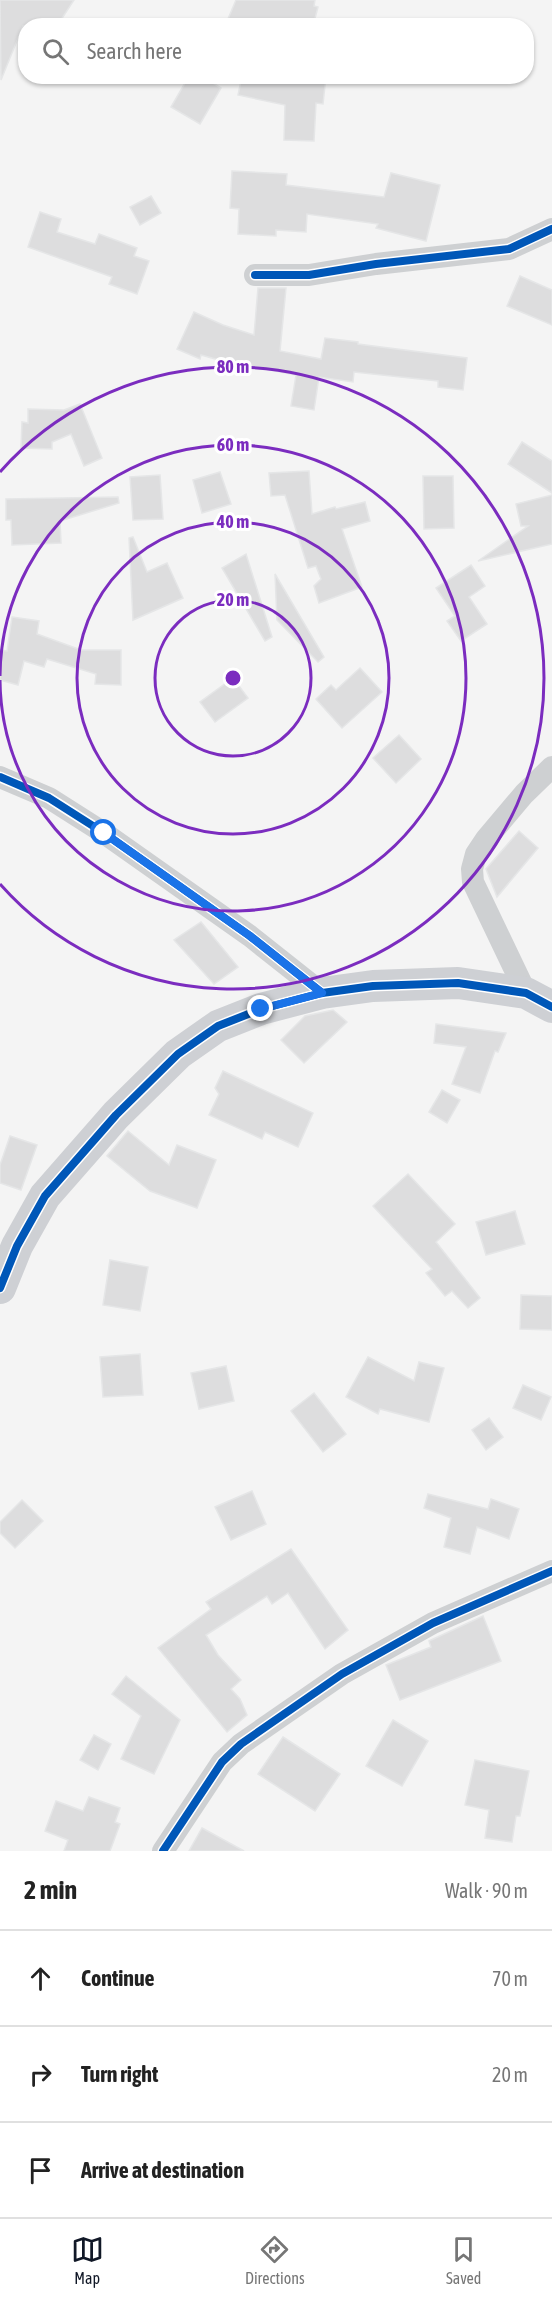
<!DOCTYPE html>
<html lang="en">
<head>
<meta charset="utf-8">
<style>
  body { margin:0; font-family:"Asap Condensed",sans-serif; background:#f2f2f2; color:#222 }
  .stop { position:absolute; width:18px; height:18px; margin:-14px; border:4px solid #1a73e8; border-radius:50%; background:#fff }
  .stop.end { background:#1a73e8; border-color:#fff; box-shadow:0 2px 6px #0008 }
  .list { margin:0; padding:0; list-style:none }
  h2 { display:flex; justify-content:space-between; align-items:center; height:78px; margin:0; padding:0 24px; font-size:26px }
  h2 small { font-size:20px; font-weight:400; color:#767676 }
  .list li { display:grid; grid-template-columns:39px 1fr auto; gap:18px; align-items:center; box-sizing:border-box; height:96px; padding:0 24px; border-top:2px solid #e0e0e0 }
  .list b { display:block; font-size:22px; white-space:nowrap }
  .list em { font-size:20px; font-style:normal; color:#767676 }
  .icon { flex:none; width:33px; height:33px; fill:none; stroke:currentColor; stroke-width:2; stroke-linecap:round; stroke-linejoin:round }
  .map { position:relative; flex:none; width:552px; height:1851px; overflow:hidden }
  .search { position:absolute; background:#fff; box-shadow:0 2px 4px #0004; left:18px; right:18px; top:18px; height:66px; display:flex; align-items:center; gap:15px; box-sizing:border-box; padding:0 21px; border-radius:24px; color:#767676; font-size:22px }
  .sheet { height:366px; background:#fff }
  nav { display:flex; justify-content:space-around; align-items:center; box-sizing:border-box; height:84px; border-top:2px solid #e0e0e0; background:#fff; font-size:16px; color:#767676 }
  nav a { display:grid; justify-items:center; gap:3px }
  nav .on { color:#111827 }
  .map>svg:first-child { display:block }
  .building { fill:#ddddde; stroke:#e5e6e7; stroke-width:1.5 }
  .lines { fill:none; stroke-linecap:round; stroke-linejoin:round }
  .street { stroke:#ced0d2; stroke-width:22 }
  .secondary { stroke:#ced0d4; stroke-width:32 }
  .cycleway-casing { stroke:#fff; stroke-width:11 }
  .cycleway { stroke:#0057b8; stroke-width:8 }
  .route { stroke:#1a73e8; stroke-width:8 }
  .ring { fill:none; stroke:#7b2cbf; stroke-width:3 }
  .centre { fill:#7b2cbf; stroke:#fff; stroke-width:3 }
  .ring-label { font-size:18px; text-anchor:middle; font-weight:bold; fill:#7b2cbf; stroke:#fff; stroke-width:6; stroke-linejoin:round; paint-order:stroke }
</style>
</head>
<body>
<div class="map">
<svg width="552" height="1851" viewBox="0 0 552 1851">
  <rect width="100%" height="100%" fill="#f4f4f4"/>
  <!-- building -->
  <g class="building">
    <path d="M0,0H74L57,26H23L1,80Z"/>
    <path d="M236,0H315L314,6L318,7L313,26H225Z"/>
    <path d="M189,76H202L221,88L200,124L171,107Z"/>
    <path d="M242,76H326L323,104L316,103L314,141L284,140L285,105L238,95Z"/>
    <path d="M232,171L287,174L286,185L384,197L391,173L440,185L426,241L376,228L378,224L307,214L306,232L276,230V236L238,234L239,209L230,208Z"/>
    <path d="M151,196L161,213L140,225L130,207Z"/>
    <path d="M40,212L61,219L57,232L95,244L99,234L137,248L134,256L149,261L137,294L109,284L112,277L28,247Z"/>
    <path d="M520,276L552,290V325L507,306Z"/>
    <path d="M258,288H286L280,351L321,359L325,338L358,342V344L467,358L463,390L438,387V381L354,372L353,382L319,377L314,410L291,406L296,375L245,365L244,367L201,355L200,359L177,349L194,312L223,325L254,335Z"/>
    <path d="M80,404L102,458L84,466L71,434L52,442V449L21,448L22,422L28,423V409L64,410Z"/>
    <path d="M522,442L552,461V493L508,464Z"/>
    <path d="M309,471L312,514L335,507L336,509L365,502L370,521L342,529L362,587L319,603L314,586L321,579L316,566L308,568L285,495L271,496L269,473Z"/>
    <path d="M220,472L231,504L202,513L193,480Z"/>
    <path d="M160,475L163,519L133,520L130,477Z"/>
    <path d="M423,476H453L454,528L424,529Z"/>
    <path d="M552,495V544L478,561L528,526H521L516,504Z"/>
    <path d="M118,497L119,503L60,521L61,543L12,545L11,520H6V499Z"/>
    <path d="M133,537L147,572L167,563L183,598L133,620L129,538Z"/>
    <path d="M246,554L272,637L265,641L222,568Z"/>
    <path d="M471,565L485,586L469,597L487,624L461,641L447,621L455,616L436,588Z"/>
    <path d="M275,574L324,657L318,662L277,620Z"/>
    <path d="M12,617L39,621L37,634L81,650H121V685L95,684L96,674L47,659L44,667L24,661L18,685L0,680V650L7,651Z"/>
    <path d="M360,668L382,692L342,728L316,699L331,685L336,690Z"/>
    <path d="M233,678L248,698L215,722L200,702Z"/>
    <path d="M399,735L421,759L396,783L373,758Z"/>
    <path d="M519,831L538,848L497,897L486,869Z"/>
    <path d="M201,922L238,967L214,984L174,940Z"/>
    <path d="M333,1010L347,1022L304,1063L281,1040L305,1016Z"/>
    <path d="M436,1024L506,1033L498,1052L495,1051L480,1093L452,1084L466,1047L434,1043Z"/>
    <path d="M223,1071L313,1113L298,1147L265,1132L262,1139L209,1115L219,1094L215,1088Z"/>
    <path d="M442,1090L460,1100L447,1123L429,1112Z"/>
    <path d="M128,1131L169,1165L177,1145L216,1160L197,1208L150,1191L107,1156Z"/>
    <path d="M10,1136L37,1145L21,1190L0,1183V1165Z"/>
    <path d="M408,1174L455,1224L436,1242L480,1298L468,1308L452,1291L445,1296L426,1273L432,1269L373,1206Z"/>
    <path d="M515,1211L525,1244L486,1255L476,1222Z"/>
    <path d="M110,1260L148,1267L140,1311L103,1305Z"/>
    <path d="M521,1295L552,1296V1330L520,1329Z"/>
    <path d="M140,1354L143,1395L103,1397L100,1357Z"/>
    <path d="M368,1357L414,1381L419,1362L444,1368L429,1422L380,1409L378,1414L346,1397Z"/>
    <path d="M226,1366L234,1401L199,1409L191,1373Z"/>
    <path d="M523,1385L551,1397L541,1420L513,1408Z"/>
    <path d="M314,1393L346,1434L323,1452L291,1411Z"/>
    <path d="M489,1418L503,1437L486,1450L472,1430Z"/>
    <path d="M252,1491L266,1524L231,1540L215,1507Z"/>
    <path d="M428,1494L488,1509L491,1499L519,1509L509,1539L477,1527L470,1554L444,1547L451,1518L424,1508Z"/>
    <path d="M22,1500L43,1521L15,1548L0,1533V1522Z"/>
    <path d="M291,1549L348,1630L325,1649L288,1593L272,1604L267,1596L206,1635L218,1655L241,1680L231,1689L240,1699L247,1715L227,1732L158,1648L211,1609L206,1602Z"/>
    <path d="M483,1616L501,1661L400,1700L386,1665L431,1647L429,1641Z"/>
    <path d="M126,1676L180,1720L154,1774L121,1759L141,1716L112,1694Z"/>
    <path d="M393,1720L428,1741L402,1786L366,1766Z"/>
    <path d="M94,1735L111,1744L98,1770L80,1760Z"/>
    <path d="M283,1737L340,1774L315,1811L258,1774Z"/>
    <path d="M475,1760L529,1771L520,1816H516L512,1842L485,1838L489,1810L465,1805Z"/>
    <path d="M89,1797L120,1808L115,1822L120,1824L110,1851H64L68,1840L45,1831L56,1801L83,1811Z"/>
    <path d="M202,1828L244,1851H189Z"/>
  </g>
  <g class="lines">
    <!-- street -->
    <g class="street">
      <path d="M255,275H309L376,264L509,249L552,229"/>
      <path d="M0,777L49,798L104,833L250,936L322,993"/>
      <path d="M526,993L473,882L472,869L476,854L486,839L524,794L552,767"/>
      <path d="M163,1851L222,1762L241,1744L342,1674L433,1623L552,1571"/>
    </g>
    <!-- secondary -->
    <path class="secondary" d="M0,1288L17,1246L45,1196L116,1115L178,1054L218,1026L261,1009L322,993L373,986L458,983L526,993L552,1007"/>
    <!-- cycleway casing -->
    <g class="cycleway-casing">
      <g id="cycleway">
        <path d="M255,275H309L376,264L509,249L552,229"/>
        <path d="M0,777L49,798L104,833L250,936L322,993"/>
        <path d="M0,1288L17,1246L45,1196L116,1115L178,1054L218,1026L261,1009L322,993L373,986L458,983L526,993L552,1007"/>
        <path d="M163,1851L222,1762L241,1744L342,1674L433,1623L552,1571"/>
      </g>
    </g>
    <!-- cycleway -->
    <use href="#cycleway" class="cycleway"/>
  </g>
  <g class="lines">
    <!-- route -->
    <path class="route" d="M104,833L250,936L322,993L261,1009"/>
  </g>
  <!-- distance rings -->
  <g class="ring">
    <circle cx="233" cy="678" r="78"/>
    <circle cx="233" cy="678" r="156"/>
    <path d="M0 676A233 233 0 1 1 0 680"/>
    <path d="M0 472A311 311 0 1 1 0 884"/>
  </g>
  <circle cx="233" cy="678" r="9" class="centre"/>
  <g class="ring-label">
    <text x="233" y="373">80 m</text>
    <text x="233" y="451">60 m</text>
    <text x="233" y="528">40 m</text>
    <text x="233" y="606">20 m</text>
  </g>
</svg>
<div class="stop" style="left:104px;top:833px"></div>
<div class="stop end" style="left:261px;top:1009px"></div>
<div class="search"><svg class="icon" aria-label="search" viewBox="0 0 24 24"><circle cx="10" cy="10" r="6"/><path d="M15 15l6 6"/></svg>Search here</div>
</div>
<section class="sheet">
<h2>2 min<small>Walk · 90 m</small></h2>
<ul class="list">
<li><svg class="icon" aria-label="ahead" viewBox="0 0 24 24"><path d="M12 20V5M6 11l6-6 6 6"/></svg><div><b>Continue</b></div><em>70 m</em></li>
<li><svg class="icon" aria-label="right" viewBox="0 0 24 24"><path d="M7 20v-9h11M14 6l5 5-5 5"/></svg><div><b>Turn right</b></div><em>20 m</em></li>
<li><svg class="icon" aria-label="arrive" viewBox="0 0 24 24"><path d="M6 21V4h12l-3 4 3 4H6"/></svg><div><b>Arrive at destination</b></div></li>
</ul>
</section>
<nav>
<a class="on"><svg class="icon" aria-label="map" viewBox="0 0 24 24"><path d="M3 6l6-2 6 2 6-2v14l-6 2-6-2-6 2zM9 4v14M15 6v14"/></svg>Map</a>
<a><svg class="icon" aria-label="directions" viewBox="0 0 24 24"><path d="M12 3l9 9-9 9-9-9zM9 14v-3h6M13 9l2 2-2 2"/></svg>Directions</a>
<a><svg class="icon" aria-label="saved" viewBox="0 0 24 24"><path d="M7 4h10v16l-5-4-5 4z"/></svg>Saved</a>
</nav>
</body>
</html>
